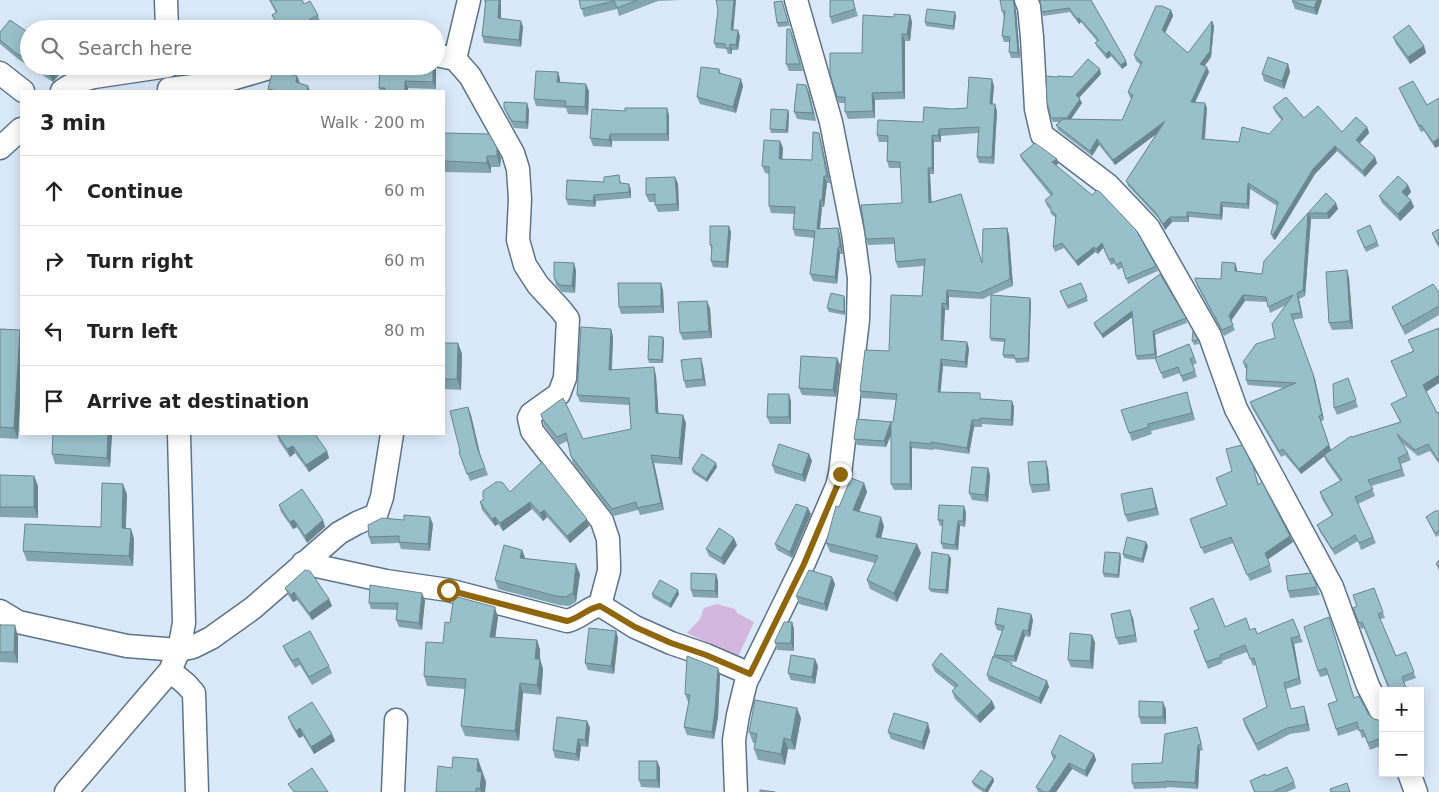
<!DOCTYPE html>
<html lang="en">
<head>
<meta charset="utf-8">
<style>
  body { margin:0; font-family:"DejaVu Sans",sans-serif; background:#f6f6f6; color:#222 }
  .controls { position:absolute; right:15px; bottom:15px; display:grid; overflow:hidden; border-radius:0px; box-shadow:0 2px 12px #0003 }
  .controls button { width:45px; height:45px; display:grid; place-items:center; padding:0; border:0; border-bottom:1px solid #e0e0e0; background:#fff; color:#222; font:25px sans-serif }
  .stop { position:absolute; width:15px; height:15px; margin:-11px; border:4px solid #8f660c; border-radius:50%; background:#fff }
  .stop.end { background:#8f660c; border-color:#fff; box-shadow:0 1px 5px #0008 }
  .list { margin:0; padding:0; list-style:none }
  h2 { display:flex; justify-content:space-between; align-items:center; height:65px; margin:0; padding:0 20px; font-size:21px }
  h2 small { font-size:16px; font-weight:400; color:#767676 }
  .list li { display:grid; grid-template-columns:32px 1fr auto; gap:15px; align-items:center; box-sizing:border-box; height:70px; padding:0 20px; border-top:1px solid #e0e0e0 }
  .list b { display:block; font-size:19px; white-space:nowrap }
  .list em { font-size:16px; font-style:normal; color:#767676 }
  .icon { flex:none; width:28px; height:28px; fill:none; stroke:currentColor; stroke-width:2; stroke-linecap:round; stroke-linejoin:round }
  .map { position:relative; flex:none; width:1439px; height:792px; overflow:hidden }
  .search { position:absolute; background:#fff; box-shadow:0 2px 12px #0003; left:20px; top:20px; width:425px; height:55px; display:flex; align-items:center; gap:12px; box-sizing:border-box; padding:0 18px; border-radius:28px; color:#767676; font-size:19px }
  .panel { position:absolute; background:#fff; box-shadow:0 2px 12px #0003; left:20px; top:90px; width:425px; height:345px; border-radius:0px }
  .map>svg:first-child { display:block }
  .green { fill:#d4b7df }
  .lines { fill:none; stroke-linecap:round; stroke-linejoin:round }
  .minor-casing { stroke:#5c738a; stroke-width:25 }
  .minor { stroke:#fff; stroke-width:22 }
  .wall { fill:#83a5af }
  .shaded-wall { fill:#6a868e }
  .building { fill:#98c0cb; stroke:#6a868e }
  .route { stroke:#8f660c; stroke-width:6 }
</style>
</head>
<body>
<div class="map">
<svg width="1439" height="792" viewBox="0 0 1439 792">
  <rect width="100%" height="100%" fill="#dae9f9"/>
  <!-- green -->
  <path class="green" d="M717,604L735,609L737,613L754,622L738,657L687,633L700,619L704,608Z"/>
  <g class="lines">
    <!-- minor casing -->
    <g class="minor-casing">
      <g id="minor">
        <path d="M166,0L167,29"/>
        <path d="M1026,0L1029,7L1032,37L1036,109L1042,135L1108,185L1148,227L1210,336L1236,409L1332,587L1368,686L1383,715"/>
        <path d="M436,55L455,59L470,76L513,153L518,169L520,199L518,240L525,265L538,285L561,310L568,319L565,378L559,394L531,414L529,418L532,431L602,521L608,539L609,564V571L600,605"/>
        <path d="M455,59L469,0"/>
        <path d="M0,73L23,91"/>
        <path d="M169,89L218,83L276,66"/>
        <path d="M62,91C70,84 83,80 94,77L168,66"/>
        <path d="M0,148L21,129"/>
        <path d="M303,563L386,581L448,590L567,621C580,618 586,609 600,605L635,627L671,643L706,655L750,674"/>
        <path d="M0,611L18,622L127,646L179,650L193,647L211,638L253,608L339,533L357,523L376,515L382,497L392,434"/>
        <path d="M170,671L186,684L194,693L197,792"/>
        <path d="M1409,773L1416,792"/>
        <path d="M66,792L170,671L179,650L184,623L179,434"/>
        <path d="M393,792L396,720"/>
        <path d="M736,792L734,740L738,715L746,682L804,563L837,486L840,474L858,320L859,278L853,233L831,122L796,0"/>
      </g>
    </g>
    <!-- minor -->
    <use href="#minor" class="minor"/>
  </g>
  <!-- wall -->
  <g class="wall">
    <path d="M269,0H302L304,4L318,15L320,22L308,29H279L275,22L272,15L276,13Z"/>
    <path d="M484,0H501V18L523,27L521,47L484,43L482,36L485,4Z"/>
    <path d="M579,0H680L658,1L619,16L617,9L584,17Z"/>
    <path d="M853,0L858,16L832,24L830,17Z"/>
    <path d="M1000,0H1013L1016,10L1020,58H1011L1009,52L1010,42H1004L1002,36L1004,17L1002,11L1001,5Z"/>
    <path d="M1091,0L1126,61L1127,65L1122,69L1111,56L1107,59L1097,47L1095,43L1097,41L1081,22L1079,24L1070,12L1043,16L1042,12Z"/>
    <path d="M1322,0L1317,15L1295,9L1292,1Z"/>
    <path d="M782,1L790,26L778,27L777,23Z"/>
    <path d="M1171,10L1173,16L1165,33L1188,53L1214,26L1211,57L1205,66L1209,72L1195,102L1207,108L1205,139L1239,142L1269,134L1282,121L1275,112L1273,107L1342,132L1367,127L1369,133L1360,143L1377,163L1365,177L1337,151L1315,174L1275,240L1273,239L1271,234L1277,206L1250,189L1249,209L1223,207L1222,220L1189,217V222H1172L1165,230L1158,218L1128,186L1126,181L1156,134L1115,165L1099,145L1092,156L1058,130L1056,125L1059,122H1053L1051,118L1058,77L1101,74L1079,98L1082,103L1071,119L1122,120L1132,98H1130L1128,92L1141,65L1136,61L1134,55Z"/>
    <path d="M910,15L912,22L910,41H905V99L875,100V118L848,119L845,112V103H839L837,97L862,53L894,17Z"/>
    <path d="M956,16L954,30L926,26L925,22Z"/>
    <path d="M790,29L793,36L803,71H789L786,64Z"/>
    <path d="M734,30L740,36L738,50H732V54H728L726,49L716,48L714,43Z"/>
    <path d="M29,33V66L18,59L0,44V40Z"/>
    <path d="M1393,37L1424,46L1426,53L1410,64L1396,44Z"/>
    <path d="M1288,64L1290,72L1284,89L1264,81L1262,74Z"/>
    <path d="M29,66H66L53,82Z"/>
    <path d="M380,66H435L436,68V89L408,88V91H380L379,88Z"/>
    <path d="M719,69L721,74L743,86L736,113L700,104L697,97Z"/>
    <path d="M558,72L560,79V82L589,91L588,115L568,114L566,108L536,106L534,99Z"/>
    <path d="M1413,81L1435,148L1424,131L1421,132L1402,95L1399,88Z"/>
    <path d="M300,83L310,91H269L268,89Z"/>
    <path d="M994,86L992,104L997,111L994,164L979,163L977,157L978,133L941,136V142H934V174H930L931,202L961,194L982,262L1007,228L1009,235L1013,286L991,295L1030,298L1031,301L1029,362L1016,363L1015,359L1004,358L1003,355L1004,342L991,341L990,338L991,295L983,299L949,297V310H945L943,341L967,342L969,349L967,368L943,366L940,392L983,399L1012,401L1014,407L1013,426L982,424V427H974L969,454L934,449L933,450L912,448V490H894L891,484V434L886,447L857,445L854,439L893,422L896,400L862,398L860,391L889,351L922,296L924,266L898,268L896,262L894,244L868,245L866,239L902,203L900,168H889L887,161L888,142H879L877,135L923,122L953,109L967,108Z"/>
    <path d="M809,92L816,121L797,119L794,112Z"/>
    <path d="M527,103L529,110L528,129L514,128L507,115L504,108Z"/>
    <path d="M667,108L669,115V141H612V147L593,146L590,138Z"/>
    <path d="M788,110L789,114L788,133H771L770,129Z"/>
    <path d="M444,133L501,158L500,167H491V173L444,172Z"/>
    <path d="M821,140L830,183H827L824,207H822L820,229L838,228L840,235L843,254H840L837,284L813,281L810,274L814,238L795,236L793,229L794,214L771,213L769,206V174L765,173L762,166L780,141L783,148L782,159L812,160Z"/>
    <path d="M1020,155L1057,159L1058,164L1056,165L1156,266L1158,271L1128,284L1123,267L1118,270L1115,263L1111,265L1103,248L1098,254L1095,252L1078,266L1064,248L1055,252L1053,247L1056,218L1051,214L1050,209L1047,206L1045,200L1051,196L1022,160Z"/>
    <path d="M675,177L678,184L679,211L658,212L655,205V202H649L646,195Z"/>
    <path d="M621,181V184L631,190V198L596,201L595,207L568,205L566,199L604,182Z"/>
    <path d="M1408,185L1411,192L1407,196L1414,207L1400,221L1382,203L1379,196Z"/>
    <path d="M1336,203L1338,209L1329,219H1311L1305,296L1299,299L1303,318L1293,320L1315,379L1324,420L1321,421L1331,450L1352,437L1400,422L1391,404L1407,396L1391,361L1413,351L1408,340L1439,328V383L1426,392L1437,413L1439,412V464L1430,451L1418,456L1402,443L1408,453L1411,460L1401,464L1405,476L1371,486L1375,496L1358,504L1376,543L1361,550L1358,541L1335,555L1320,532L1317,525L1332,516L1322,499L1320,492L1340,481L1326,461L1324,456L1301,474L1285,455L1281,457L1252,408L1250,402L1285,388L1248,385L1246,380V368H1245L1243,362L1275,338L1286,305L1270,313L1267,302L1245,301L1231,320L1235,330L1224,336L1197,286L1195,280L1221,279L1235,263L1237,269V271L1262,274L1308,213Z"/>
    <path d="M1370,225L1379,246L1366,252L1358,234Z"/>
    <path d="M1439,229V248L1435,241L1432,233Z"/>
    <path d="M731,232L728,268L713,267L711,261L712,251L710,245Z"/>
    <path d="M576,270L575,293L562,292L556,285L554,278Z"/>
    <path d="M1347,270L1349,278L1353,329L1332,330L1329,323Z"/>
    <path d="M1160,274L1186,318L1187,323L1155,335L1157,357L1189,344L1197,363L1193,365L1197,377L1183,382L1180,373L1163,379L1156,359L1137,360L1136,356L1132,317L1103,338L1095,327L1094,323Z"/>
    <path d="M1081,283L1088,301L1068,309L1060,291Z"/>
    <path d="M663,290L664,313L621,314L619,307Z"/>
    <path d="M1439,292V315L1405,335L1395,314L1392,307Z"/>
    <path d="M845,299V315L829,312L827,308Z"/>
    <path d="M710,308L712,338L683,340L680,333Z"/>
    <path d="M0,329L20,330L21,334V382L18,439L0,438Z"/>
    <path d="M611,329L613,337L612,370L656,375L658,413L686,423L682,465L654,463L664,510L640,515L638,510L614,516L573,463L571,456L567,441L559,445L544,425L542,418L583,439L631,429L629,405L580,402L577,395Z"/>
    <path d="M664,340L663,363H649L648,359Z"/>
    <path d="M1198,340L1199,344L1194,345L1192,341Z"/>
    <path d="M444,343H458L462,354L461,390L445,389L444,385Z"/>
    <path d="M701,358L703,366L706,386L686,388L684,381Z"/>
    <path d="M840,365L836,397L802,395L799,388Z"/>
    <path d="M1348,378L1358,407L1337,415L1334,408Z"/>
    <path d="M1189,400L1195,420L1151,431L1152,434L1132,441L1121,410Z"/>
    <path d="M791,401V424H770L767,417Z"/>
    <path d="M468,407L471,415L480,454L488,475L470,481L459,452L460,451Z"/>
    <path d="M53,434H112L110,467L55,464L52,454Z"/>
    <path d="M277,434L327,451L329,458L309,472L295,453L290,457L279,441Z"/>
    <path d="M809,454L812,461L805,482L775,473L772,465Z"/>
    <path d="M717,467L707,482L693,473L692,469Z"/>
    <path d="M988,468L990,475L988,502L972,500L969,493Z"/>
    <path d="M1048,468L1050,491L1032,493L1030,485Z"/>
    <path d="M1255,473L1259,485L1290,536L1293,542L1268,559L1272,572L1250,581L1233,543L1204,554L1190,519L1227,506L1216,478Z"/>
    <path d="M0,475L34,476L38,486V518L0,517Z"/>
    <path d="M864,483L867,492L859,512L884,526L881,538L921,553L897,602L870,589L867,580L875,563L830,552L826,543L839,507Z"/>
    <path d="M1152,488L1154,495L1159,515L1128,522L1125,515Z"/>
    <path d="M510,492L589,526L570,543L547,517L543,521L532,509L503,531L498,524L495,526L482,510L480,502L484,499L483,497Z"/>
    <path d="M127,494L126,528L131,529L134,539L133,566L27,561L23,551L101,527Z"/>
    <path d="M279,505L323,520L325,527L307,543L297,527L293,529L281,512Z"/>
    <path d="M1439,511V535L1436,537L1426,517Z"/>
    <path d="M966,512L965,527L960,526L958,550L943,549L941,543L943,526H940L938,520Z"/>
    <path d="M811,514L792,558L777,550L775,544Z"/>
    <path d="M433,524L430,551L401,549L399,543L371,544L369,537Z"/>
    <path d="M737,545L724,565L709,556L706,549Z"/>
    <path d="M1148,546L1143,563L1124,558L1123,554Z"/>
    <path d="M522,550L525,558L580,574L576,602L569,606L559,605L498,589L495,580Z"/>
    <path d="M1121,557L1119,578L1104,577L1103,573Z"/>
    <path d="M951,558L948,594L931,592L929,589Z"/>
    <path d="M1439,560V571L1436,564Z"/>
    <path d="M716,574L718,581V598L693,597L691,590Z"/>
    <path d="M835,584L827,611L799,604L796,596Z"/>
    <path d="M1317,587L1320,595L1290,598L1288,591Z"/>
    <path d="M285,588L329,599L332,606L312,620L297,600L293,602L288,595Z"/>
    <path d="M1374,588L1385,618L1380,619L1396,656L1406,652L1416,678L1388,688L1364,628L1361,629L1353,608L1357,606Z"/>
    <path d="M652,594H679L671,608L653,598Z"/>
    <path d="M425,600L422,630L399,627L396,620L397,610L371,609L369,603Z"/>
    <path d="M1190,608L1225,627L1250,630L1257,634L1300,636L1303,642L1294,644L1301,684L1286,689L1291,709L1306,713L1310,731L1290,734L1258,751L1245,726L1243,719L1267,707L1256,664L1253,666L1247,652L1222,661L1223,663L1208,669L1194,631L1199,629Z"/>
    <path d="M1031,614L1033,620L1030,637L1025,636L1016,662L1007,661L1012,665L1047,681L1049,687L1041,704L989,681L987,675L995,657L994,655L1002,631L997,630L995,624Z"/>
    <path d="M498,617L495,637L537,640L540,650V659L543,669L541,695L523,693L519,741L465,736L461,726L465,689L427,686L424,676L443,643L450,623Z"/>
    <path d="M1133,618L1137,642L1119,645L1116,638Z"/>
    <path d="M792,622L794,629V651L777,650L775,643Z"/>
    <path d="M1331,623L1354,697L1374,719L1383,723V745L1370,750L1365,737L1362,738L1359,729L1338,736L1336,729L1337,701L1328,675L1320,677L1318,671Z"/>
    <path d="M0,625L18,636V663L0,662Z"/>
    <path d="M616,631L618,638L614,674L588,670L585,663Z"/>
    <path d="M1095,642L1093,669L1071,667L1068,660Z"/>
    <path d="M283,646L329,666L332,673L312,685L300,665L295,668L286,653Z"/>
    <path d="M932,665L992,701L995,708L980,723L955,699L952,691L955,688L935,672Z"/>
    <path d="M818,666L815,684L791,680L788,673Z"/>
    <path d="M720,675L718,717L714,739L687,735L684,727L689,702H688L685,694Z"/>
    <path d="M1166,709V724H1141L1139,717Z"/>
    <path d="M288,717L332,734L335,741L314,754L303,736L299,738L291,725Z"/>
    <path d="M801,718L795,750L788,749L785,765L758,760L754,749L755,743H753L749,732Z"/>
    <path d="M587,721L590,728L588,747L581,746L579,761L555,758L553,750Z"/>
    <path d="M930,731L924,750L891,739L888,732Z"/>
    <path d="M1199,733L1203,750L1200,751L1198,789L1167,787V788L1134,789L1132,783L1162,763Z"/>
    <path d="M1051,753L1094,754L1096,760L1087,777L1072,769L1056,792H1038L1036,787L1054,759H1053Z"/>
    <path d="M657,761L660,768V788L641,787L639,780Z"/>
    <path d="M482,770V772L486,782L485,792H436Z"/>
    <path d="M1266,776L1294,782L1296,788L1287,792H1254L1250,781Z"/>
    <path d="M993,778L994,781L988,792H983L974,786L972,782Z"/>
  </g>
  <!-- shaded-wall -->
  <g class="shaded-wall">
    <path d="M499,0H501V25L498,18Z"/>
    <path d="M734,0H736L733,35L731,30Z"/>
    <path d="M1013,0L1016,10L1020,58L1018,53Z"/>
    <path d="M1317,0H1322L1317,15L1314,8Z"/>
    <path d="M1171,10L1173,16L1164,35L1162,30Z"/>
    <path d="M955,12L956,16L954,30L953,26Z"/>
    <path d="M910,15L912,22L910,41L907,34Z"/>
    <path d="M1079,18L1081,22L1079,24L1077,19Z"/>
    <path d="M521,21L523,27L521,47L519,40Z"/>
    <path d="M1212,21L1214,26L1211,57L1202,69L1200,64Z"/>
    <path d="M738,30L740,36L738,50L736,45Z"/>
    <path d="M902,34L905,41V99L903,92Z"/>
    <path d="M730,44L732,50V54L730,48Z"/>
    <path d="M1424,46L1426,53L1410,64L1408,57Z"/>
    <path d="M1109,51L1111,56L1107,59L1106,54Z"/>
    <path d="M1126,61L1127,65L1122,69L1121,65Z"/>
    <path d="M1288,64L1290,72L1284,89L1282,81Z"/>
    <path d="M58,66H66L53,82L50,76Z"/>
    <path d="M433,66H435L436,68V89L433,82Z"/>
    <path d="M1207,67L1209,72L1193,107L1191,102Z"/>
    <path d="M1100,69L1101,74L1077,100L1076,95Z"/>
    <path d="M558,72L560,79V89L557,82Z"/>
    <path d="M297,76L300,83L296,82Z"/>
    <path d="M741,79L743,86L736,113L733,107Z"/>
    <path d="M992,79L994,86L992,110L990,104Z"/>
    <path d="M405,81L408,88V91H405Z"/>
    <path d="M586,84L589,91L588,115L585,107Z"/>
    <path d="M806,85L809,92L816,121L813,113Z"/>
    <path d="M308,86L310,91H307Z"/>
    <path d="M872,93L875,100V118L873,111Z"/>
    <path d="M1080,99L1082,103L1069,122L1067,118Z"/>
    <path d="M527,103L529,110L528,129L526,122Z"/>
    <path d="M1205,103L1207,108L1204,145L1202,139Z"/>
    <path d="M995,104L997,111L994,164L992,157Z"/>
    <path d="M667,108L669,115V141L667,134Z"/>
    <path d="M788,110L789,114L788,133L786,130Z"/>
    <path d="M1165,121L1167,126L1115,165L1113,160Z"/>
    <path d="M1367,127L1369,133L1358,145L1356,140Z"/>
    <path d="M939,129L941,136V142L938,136Z"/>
    <path d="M819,133L821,140L830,183L827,176Z"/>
    <path d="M610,134L612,141V147L609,140Z"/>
    <path d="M932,135L934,142V174L932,168Z"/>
    <path d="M1439,138V146L1435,148L1433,142Z"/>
    <path d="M1097,139L1099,145L1092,156L1090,151Z"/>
    <path d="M780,141L783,148L782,166L779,159Z"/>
    <path d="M1335,146L1337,151L1315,174L1275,240L1273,235L1313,169Z"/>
    <path d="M497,148L501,158L500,167L497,156Z"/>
    <path d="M487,156L491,167V173L487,163Z"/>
    <path d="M1375,157L1377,163L1365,177L1363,171Z"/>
    <path d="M1057,159L1058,164L1054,167L1052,162Z"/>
    <path d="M928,168L930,174L932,209L929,203Z"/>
    <path d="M824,176L827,183L824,207L822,200Z"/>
    <path d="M675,177L678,184L679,211L677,204Z"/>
    <path d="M1248,183L1250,189L1249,209L1247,204Z"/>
    <path d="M629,184L631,190V198L629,192Z"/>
    <path d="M1408,185L1411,192L1405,199L1402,192Z"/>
    <path d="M594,195L596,201L595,207L593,201Z"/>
    <path d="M820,200L822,207L819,236L817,229Z"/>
    <path d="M1411,200L1414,207L1400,221L1398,214Z"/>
    <path d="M1221,202L1223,207L1222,220L1220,215Z"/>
    <path d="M1336,203L1338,209L1329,219L1327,213Z"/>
    <path d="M1187,212L1189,217V222L1187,217Z"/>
    <path d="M1308,213L1311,219L1305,296L1303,290Z"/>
    <path d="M1170,217L1172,222L1165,230L1163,224Z"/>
    <path d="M729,226L731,232L728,268L726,262Z"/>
    <path d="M838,228L840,235L843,254L840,247Z"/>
    <path d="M1007,228L1009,235L1013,286L1010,279Z"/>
    <path d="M1102,243L1103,248L1098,254L1096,249Z"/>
    <path d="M838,247L840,254L837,284L835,277Z"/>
    <path d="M1094,247L1095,252L1078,266L1076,261Z"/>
    <path d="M574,263L576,270L575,293L572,286Z"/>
    <path d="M1235,263L1237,269V276L1235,271Z"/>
    <path d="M1347,270L1349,278L1353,329L1350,321Z"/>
    <path d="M661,283L663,290L664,313L661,306Z"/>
    <path d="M947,290L949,297V310L946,304Z"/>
    <path d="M1297,293L1299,299L1303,318L1301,313Z"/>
    <path d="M1243,295L1245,301L1231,321L1229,315Z"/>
    <path d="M844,296L845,299V315L844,312Z"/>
    <path d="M1030,298L1031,301L1029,362L1028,358Z"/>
    <path d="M707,301L710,308L712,338L709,331Z"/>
    <path d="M942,303L945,310L943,347L941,340Z"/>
    <path d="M1132,311L1134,316L1103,338L1102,334Z"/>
    <path d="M611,329L613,337L611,377L609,370Z"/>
    <path d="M20,330L21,334V382L18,439L14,428Z"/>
    <path d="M1153,331L1155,335L1157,358L1155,354Z"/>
    <path d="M663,337L664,340L663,363L662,360Z"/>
    <path d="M967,342L969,349L967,368L965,362Z"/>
    <path d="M458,343L462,354L461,390L457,379Z"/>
    <path d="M701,358L703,366L706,386L703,379Z"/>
    <path d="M837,358L840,365L836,397L833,390Z"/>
    <path d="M941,359L943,366L940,398L938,392Z"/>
    <path d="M654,367L656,375L659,420L656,413Z"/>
    <path d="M1313,374L1315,379L1324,420L1322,415Z"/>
    <path d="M1439,375V383L1425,392L1423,385Z"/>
    <path d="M1187,392L1189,400L1195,420L1192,413Z"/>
    <path d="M789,394L791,401V424L789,417Z"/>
    <path d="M1012,401L1014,407L1013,426L1011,420Z"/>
    <path d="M468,407L471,415L480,454L477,447Z"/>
    <path d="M683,415L686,423L682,465L679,458Z"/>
    <path d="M1319,416L1331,451L1301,474L1299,469Z"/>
    <path d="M972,420L974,427L969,454L967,448Z"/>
    <path d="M891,422L894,428L886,447L884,441Z"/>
    <path d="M108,434H112L110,467L107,458Z"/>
    <path d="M910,442L912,448V490L910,484Z"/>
    <path d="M293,446L295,453L290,457L287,449Z"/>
    <path d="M327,451L329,458L309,472L306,465Z"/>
    <path d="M809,454L812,461L805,482L802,475Z"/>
    <path d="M651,455L654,463L664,510L661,503Z"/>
    <path d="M1046,461L1048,468L1050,491L1048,484Z"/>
    <path d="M716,463L717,467L707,482L706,479Z"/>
    <path d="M988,468L990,475L988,502L985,495Z"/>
    <path d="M34,476L38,486V518L34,507Z"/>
    <path d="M864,483L867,492L856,519L853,510Z"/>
    <path d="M123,484L127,494L125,539L122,528Z"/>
    <path d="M1152,488L1154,495L1159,515L1156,508Z"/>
    <path d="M530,502L532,509L503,531L500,523Z"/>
    <path d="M964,506L966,512L965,527L963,521Z"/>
    <path d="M808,508L811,514L792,558L790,552Z"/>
    <path d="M544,510L547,517L543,521L540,513Z"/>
    <path d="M430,517L433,524L430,551L428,544Z"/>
    <path d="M495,517L498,524L495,526L492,519Z"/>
    <path d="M881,517L884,526L879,546L876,537Z"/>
    <path d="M587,519L589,526L570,543L567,536Z"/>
    <path d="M294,520L297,527L293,529L290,522Z"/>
    <path d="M323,520L325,527L307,543L305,536Z"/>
    <path d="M958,521L960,526L958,550L955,545Z"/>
    <path d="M131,529L134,539L133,566L129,556Z"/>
    <path d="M1290,536L1293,542L1267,560L1265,553Z"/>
    <path d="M734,538L737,545L724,565L721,558Z"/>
    <path d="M1146,542L1148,546L1143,563L1142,559Z"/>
    <path d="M917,544L921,553L897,602L894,593Z"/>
    <path d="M522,550L526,560L520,558Z"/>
    <path d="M1120,553L1121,557L1119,578L1118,575Z"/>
    <path d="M949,555L951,558L948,594L946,590Z"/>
    <path d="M576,564L580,574L576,602L573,593Z"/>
    <path d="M716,574L718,581V598L715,591Z"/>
    <path d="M832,577L835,584L827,611L824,604Z"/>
    <path d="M678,590L679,594L671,608L670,604Z"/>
    <path d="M294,592L297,600L293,602L291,595Z"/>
    <path d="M422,593L425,600L422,630L419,623Z"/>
    <path d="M329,599L332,606L312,620L309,613Z"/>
    <path d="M495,607L498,617L494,647L490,637Z"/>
    <path d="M1130,610L1133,618L1137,642L1135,635Z"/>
    <path d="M1031,614L1033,620L1030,637L1028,631Z"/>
    <path d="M792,622L794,629V651L791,643Z"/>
    <path d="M15,625L18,636V663L14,652Z"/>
    <path d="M1023,630L1025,636L1016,662L1014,656Z"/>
    <path d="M616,631L618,638L614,674L611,666Z"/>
    <path d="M1092,635L1095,642L1093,669L1090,661Z"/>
    <path d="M1291,638L1294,644L1301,684L1299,678Z"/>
    <path d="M537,640L540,650V659L543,669L541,695L537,685L535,659Z"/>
    <path d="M815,659L818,666L815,684L812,677Z"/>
    <path d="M718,668L720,675L718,717L714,739L712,732Z"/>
    <path d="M1047,681L1049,687L1041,704L1039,698Z"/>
    <path d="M520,683L523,693L519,741L515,731Z"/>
    <path d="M992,701L995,708L980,723L977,716Z"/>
    <path d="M1163,702L1166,709V724L1163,717Z"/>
    <path d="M1304,706L1306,713L1310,731L1307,724Z"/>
    <path d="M797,708L801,718L795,750L791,740Z"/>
    <path d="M587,721L590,728L588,747L585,740Z"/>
    <path d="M928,723L930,731L924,750L922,742Z"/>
    <path d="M300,728L303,736L299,738L296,731Z"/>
    <path d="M332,734L335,741L314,754L311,747Z"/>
    <path d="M784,738L788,749L785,765L781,754Z"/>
    <path d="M578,739L581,746L579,761L576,754Z"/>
    <path d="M1198,745L1200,751L1198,789L1195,783Z"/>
    <path d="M1094,754L1096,760L1087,777L1085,771Z"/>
    <path d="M478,759L486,782L485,792H481L480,789L477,771Z"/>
    <path d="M657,761L660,768V788L657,780Z"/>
    <path d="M1069,763L1072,769L1056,792H1049Z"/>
    <path d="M993,778L994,781L988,792H985V790Z"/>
  </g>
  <!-- building -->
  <g class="building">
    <path d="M270,0H302L304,4L310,1L318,15L292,29H280L272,15L277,12Z"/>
    <path d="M486,0H499L498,18L521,21L519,40L482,36Z"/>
    <path d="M579,0H638L617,8L614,1L581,9Z"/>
    <path d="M716,0H734L731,30H738L736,45L730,44V48H726L725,44L714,43L718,10Z"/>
    <path d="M830,0H853L855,9L830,17Z"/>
    <path d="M1000,0H1013L1014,5L1018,53L1009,52L1010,37L1002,36L1005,11H1002L1001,5Z"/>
    <path d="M1040,0H1091L1126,61L1121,65L1109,51L1106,54L1095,43L1099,40L1079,18L1077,19L1069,8L1042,12Z"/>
    <path d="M1293,0H1317L1314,8L1292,1Z"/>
    <path d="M782,1L788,22L777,23L774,2Z"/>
    <path d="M1156,6H1162L1171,10L1162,30L1188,53L1212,21L1210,51L1200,64L1207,67L1191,102L1205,103L1202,139L1239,142L1242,127L1269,134L1283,119L1273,107L1286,97L1304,118L1318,106L1342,132L1356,117L1367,127L1356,140L1375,157L1363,171L1335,146L1313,169L1273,235L1271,234L1278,202L1248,183L1247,204L1221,202L1220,215L1187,212V217H1170L1163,224L1156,213L1126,181L1165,121L1113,160L1097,139L1090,151L1056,125L1063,119L1122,120L1133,95L1128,92L1142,62L1134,55Z"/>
    <path d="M927,9L955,12L953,26L925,22Z"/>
    <path d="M894,14L910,15L907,34H902L903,92L872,93L873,111L845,112V97H837L830,74V53H862L863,15L894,17Z"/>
    <path d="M10,20L29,33V61L16,53L0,40V32Z"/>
    <path d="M1409,25L1424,46L1408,57L1393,37Z"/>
    <path d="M787,29H790L800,64H786Z"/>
    <path d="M1268,57L1288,64L1282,81L1262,74Z"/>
    <path d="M1088,59L1100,69L1076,95L1080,99L1067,118H1051L1047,102L1046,76L1058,77V76L1072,77Z"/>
    <path d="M36,66H58L50,76Z"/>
    <path d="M380,66H433V82L405,81V91H385V88H379Z"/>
    <path d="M701,67L719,69V73L741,79L733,107L697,97Z"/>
    <path d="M278,71L297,76L296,82L308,86L307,91H277L268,89L272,73Z"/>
    <path d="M536,71L558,72L557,82L586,84L585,107L565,106L566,101L534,99Z"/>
    <path d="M969,77L992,79L990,104H995L992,157H977L979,127L939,129L938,136L932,135V168H928L929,203L961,194L982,263L983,229L1007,228L1010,279L980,293L947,290L946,304L942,303L941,340L967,342L965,362L941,359L938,392L980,393V399L1012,401L1011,420L980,418V420H972L967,448L931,442V444L910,442V484H891V422L884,441L854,439L857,419L893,422L897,394L860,391L865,350L889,351L891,295L922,296L925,259L896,262L894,238L866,239L861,205L902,203L900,162L887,161L888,136L877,135L878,120L923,122L924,107L953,109L967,108Z"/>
    <path d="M1413,81L1427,105L1439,98V138L1433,142L1421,125L1419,126L1399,88Z"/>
    <path d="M797,84L806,85L813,113L794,112Z"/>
    <path d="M504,102L527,103L526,122L512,121L504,108Z"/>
    <path d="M625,108H667V134H610L609,140L590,138L592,109L625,111Z"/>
    <path d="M771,109L788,110L786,130L770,129Z"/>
    <path d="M813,132L819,133L827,176H824L822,200H820L817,229L838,228L840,247H838L835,277L810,274L815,231L793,229L795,207L769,206V167L762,166L764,140L780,141L779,159L812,160Z"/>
    <path d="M444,133L489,134L497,148V156H487V163L444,161Z"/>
    <path d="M1035,143L1057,159L1052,162L1092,195L1097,190L1100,192L1136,230L1156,266L1126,279L1121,262L1116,265L1113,258L1109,260L1102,243L1096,249L1094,247L1076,261L1062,243L1053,247L1056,215L1050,209L1051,207L1045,200L1053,194L1020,155Z"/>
    <path d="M619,175L620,183L629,184V192L594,195L593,201L566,199L567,180L604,182V177Z"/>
    <path d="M1398,176L1408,185L1402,192L1411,200L1398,214L1379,196Z"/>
    <path d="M675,177L677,204L655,205V194L646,195V178Z"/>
    <path d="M1326,193L1336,203L1327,213H1308Z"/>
    <path d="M1308,213L1303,290L1297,293L1301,313L1291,314L1313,374L1322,415L1319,416L1329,445L1299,469L1283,449L1279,451L1250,402L1296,383L1246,380L1247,365L1243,362L1256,344L1275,338L1272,324L1293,295L1268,307L1266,297L1243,295L1229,315L1233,325L1222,330L1195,280V278L1221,279L1222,262L1235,263V271L1262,274L1264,261Z"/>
    <path d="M1370,225L1377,242L1365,248L1357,231Z"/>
    <path d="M710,226H729L726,262L711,261L712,245H710Z"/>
    <path d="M1439,229V245L1432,233Z"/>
    <path d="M554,262L574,263L572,286L560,285L554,278Z"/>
    <path d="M1347,270L1350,321L1329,323L1326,272Z"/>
    <path d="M1160,274L1186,318L1153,331L1155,354L1136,356L1132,311L1102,334L1094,323Z"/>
    <path d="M618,283H661V306L619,307Z"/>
    <path d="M1081,283L1087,297L1067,306L1060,291Z"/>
    <path d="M1433,284L1439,292V306L1402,327L1392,307Z"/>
    <path d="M831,293L844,296V312L827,308Z"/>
    <path d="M991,295L1030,298L1028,358L1015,359L1014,355H1003L1005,339L990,338Z"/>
    <path d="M707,301L709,331L680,333L678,302Z"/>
    <path d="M581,327L611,329L609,370L654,367L656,413L683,415L679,458L651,455L661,503L637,508L636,502L612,509L571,456L566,433L557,437L542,418L541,414L563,398L583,439L631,429L629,398L577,395Z"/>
    <path d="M1439,328V375L1423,385L1437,413L1439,412V460H1438L1428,444L1415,450L1397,434L1408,453L1398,458L1402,469L1368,480L1373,489L1355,497L1373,537L1359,543L1355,535L1332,549L1317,525L1333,515L1320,492L1342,480L1324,455L1351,436L1352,437L1401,422L1391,404L1407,396L1391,361L1414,351L1408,340Z"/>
    <path d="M0,329L20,330L14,428L0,427Z"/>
    <path d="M1193,331L1198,340L1192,341Z"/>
    <path d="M649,336L663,337L662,360L648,359Z"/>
    <path d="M444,343H458L457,379H444Z"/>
    <path d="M1189,344L1194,357L1190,359L1195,371L1181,376L1178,367L1161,373L1155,358Z"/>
    <path d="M801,356L837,358L833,390L799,388Z"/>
    <path d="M701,358L703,379L684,381L681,360Z"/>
    <path d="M1348,378L1356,400L1334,408L1333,384Z"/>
    <path d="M1187,392L1192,413L1148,424L1149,427L1129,433L1121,410Z"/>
    <path d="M768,394H789V417H767Z"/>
    <path d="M468,407L477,447L485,468L467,474L459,452L460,451L450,411Z"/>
    <path d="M53,434H108L107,458L52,454Z"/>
    <path d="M277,434H315L327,451L306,465L293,446L287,449Z"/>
    <path d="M779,444L809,454L802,475L772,465Z"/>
    <path d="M1242,445L1253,466L1258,485L1262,482L1290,536L1265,553L1270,565L1247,575L1231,537L1201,548L1190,519L1227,505L1216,478L1232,471L1226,449Z"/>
    <path d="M702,454L716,463L706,479L692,469Z"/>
    <path d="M1046,461L1048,484L1030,485L1028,462Z"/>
    <path d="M542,462L587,519L567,536L544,510L540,513L530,502L500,523L495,517L492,519L480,502L484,499L483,497V491L496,482H502L510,492Z"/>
    <path d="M972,467L988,468L985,495L969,493Z"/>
    <path d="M0,475L34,476V507H0Z"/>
    <path d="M851,478L864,483L853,510L881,517L876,537L917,544L894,593L867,580L878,556L826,543L836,506L839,507Z"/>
    <path d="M102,483L123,484L122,528L131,529L129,556L23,551L25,524L101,527Z"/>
    <path d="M1152,488L1156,508L1125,515L1121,494Z"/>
    <path d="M302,489L323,520L305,536L294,520L290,522L279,505Z"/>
    <path d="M796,504L808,508L790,552L775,544Z"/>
    <path d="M939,505L964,506L963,521H958L955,545L941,543L943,520H938Z"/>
    <path d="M1435,511H1439V531L1435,533L1426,517Z"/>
    <path d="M404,515L430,517L428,544L399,542V536L369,537L368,525L382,518L404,520Z"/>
    <path d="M719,528L734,538L721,558L706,549Z"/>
    <path d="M1127,537L1146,542L1142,559L1123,554Z"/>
    <path d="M504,545L522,550L520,558L576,564L573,593L565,597L556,596L495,580Z"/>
    <path d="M932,552L949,555L946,590L929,589Z"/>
    <path d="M1105,552L1120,553L1118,575L1103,573Z"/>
    <path d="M1439,560V566L1436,564Z"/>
    <path d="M305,570L310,571L329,599L309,613L294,592L291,595L285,588Z"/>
    <path d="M809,570L832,577L824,604L796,596Z"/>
    <path d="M691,573L716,574L715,591L691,590Z"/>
    <path d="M1311,573L1317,587L1288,591L1286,576Z"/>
    <path d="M660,580L678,590L670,604L652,594Z"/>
    <path d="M370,585L422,593L419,623L396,620L398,603H369Z"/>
    <path d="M1374,588L1383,612L1378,614L1396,656L1406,652L1414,672L1402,677L1407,691H1386L1385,689L1389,688L1374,650L1362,622L1359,623L1353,608L1357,606L1353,595Z"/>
    <path d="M454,596L495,607L490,637L537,640L535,659H540L537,685L520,683L515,731L461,726L466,679L424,676L426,642L443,643L445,622L450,623Z"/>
    <path d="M1213,598L1225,627L1246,618L1250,630L1255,628L1257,634L1293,619L1300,636L1291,638L1299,678L1284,683L1291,709L1304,706L1307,724L1287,728L1256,744L1243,719L1267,707L1254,658L1250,659L1245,645L1220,655L1221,657L1206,662L1194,631L1199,629L1190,608Z"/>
    <path d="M998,608L1031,614L1028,631L1023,630L1014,656L994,655L1004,626L995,624Z"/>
    <path d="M1130,610L1135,635L1116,638L1111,614Z"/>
    <path d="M1329,617L1354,698L1359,696L1369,715L1374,719L1382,721L1383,723V737L1368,743L1363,730L1359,731L1357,722L1336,729L1328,704L1337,701L1326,668L1318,671L1304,627Z"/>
    <path d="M784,622H792L791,643H775V641Z"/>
    <path d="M0,625H15L14,652H0Z"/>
    <path d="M589,628L616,631L611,666L585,663Z"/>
    <path d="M310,631L329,666L309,677L298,658L292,661L283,646Z"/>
    <path d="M1070,633L1092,635L1090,661L1068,660Z"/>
    <path d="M941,653L992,701L977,716L952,691L958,685L932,665Z"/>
    <path d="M791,655L815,659L812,677L788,673Z"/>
    <path d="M687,656L718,668L715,710L712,732L684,727L690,695L685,694Z"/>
    <path d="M993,656L1012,663L1011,665L1047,681L1039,698L987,675Z"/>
    <path d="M755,700L797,708L791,740L784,738L781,754L754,749L757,734L749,732Z"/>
    <path d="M1139,701L1163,702V717H1139Z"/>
    <path d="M312,702L332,734L311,747L300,728L296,731L288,717Z"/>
    <path d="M894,713L928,723L922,742L888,732Z"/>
    <path d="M557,717L587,721L585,740L578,739L576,754L553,750Z"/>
    <path d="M1197,727L1201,744L1198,745L1195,783L1165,781V782L1132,783V764L1162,763L1165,734Z"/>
    <path d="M1060,735L1094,754L1085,771L1069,763L1049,792H1044L1036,787L1056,756L1051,753Z"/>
    <path d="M453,757L478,759L477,771L482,772L480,789L476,788V792H436L438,766L452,768Z"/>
    <rect x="639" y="761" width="18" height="19"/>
    <path d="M1287,767L1294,782L1274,791L1275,792H1255L1250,781L1265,774L1266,776Z"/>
    <path d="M312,768L328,792H294L288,784Z"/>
    <path d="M981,770L993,778L985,790L972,782Z"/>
    <path d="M1347,783L1350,792H1331L1330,789Z"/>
    <path d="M760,790L775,792H760Z"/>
  </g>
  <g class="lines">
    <!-- route -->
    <path class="route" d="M448,590L567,621C580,618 586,609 600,606L635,627L671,643L706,655L750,674L804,564L837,486L840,474"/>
  </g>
</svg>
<div class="controls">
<button>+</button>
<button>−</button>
</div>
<div class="stop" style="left:448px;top:590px"></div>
<div class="stop end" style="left:840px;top:474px"></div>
<div class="search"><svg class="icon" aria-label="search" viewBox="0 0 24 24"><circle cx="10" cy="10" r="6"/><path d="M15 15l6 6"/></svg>Search here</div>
<section class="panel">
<h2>3 min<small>Walk · 200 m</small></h2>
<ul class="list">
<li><svg class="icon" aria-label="ahead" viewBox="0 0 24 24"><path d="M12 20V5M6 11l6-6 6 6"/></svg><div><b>Continue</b></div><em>60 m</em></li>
<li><svg class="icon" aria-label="right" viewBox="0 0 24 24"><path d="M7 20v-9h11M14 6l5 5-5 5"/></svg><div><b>Turn right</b></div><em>60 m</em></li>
<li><svg class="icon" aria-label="left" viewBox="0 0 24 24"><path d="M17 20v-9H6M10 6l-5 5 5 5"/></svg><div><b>Turn left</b></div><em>80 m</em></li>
<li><svg class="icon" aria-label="arrive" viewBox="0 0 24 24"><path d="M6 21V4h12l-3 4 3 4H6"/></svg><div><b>Arrive at destination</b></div></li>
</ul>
</section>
</div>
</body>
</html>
